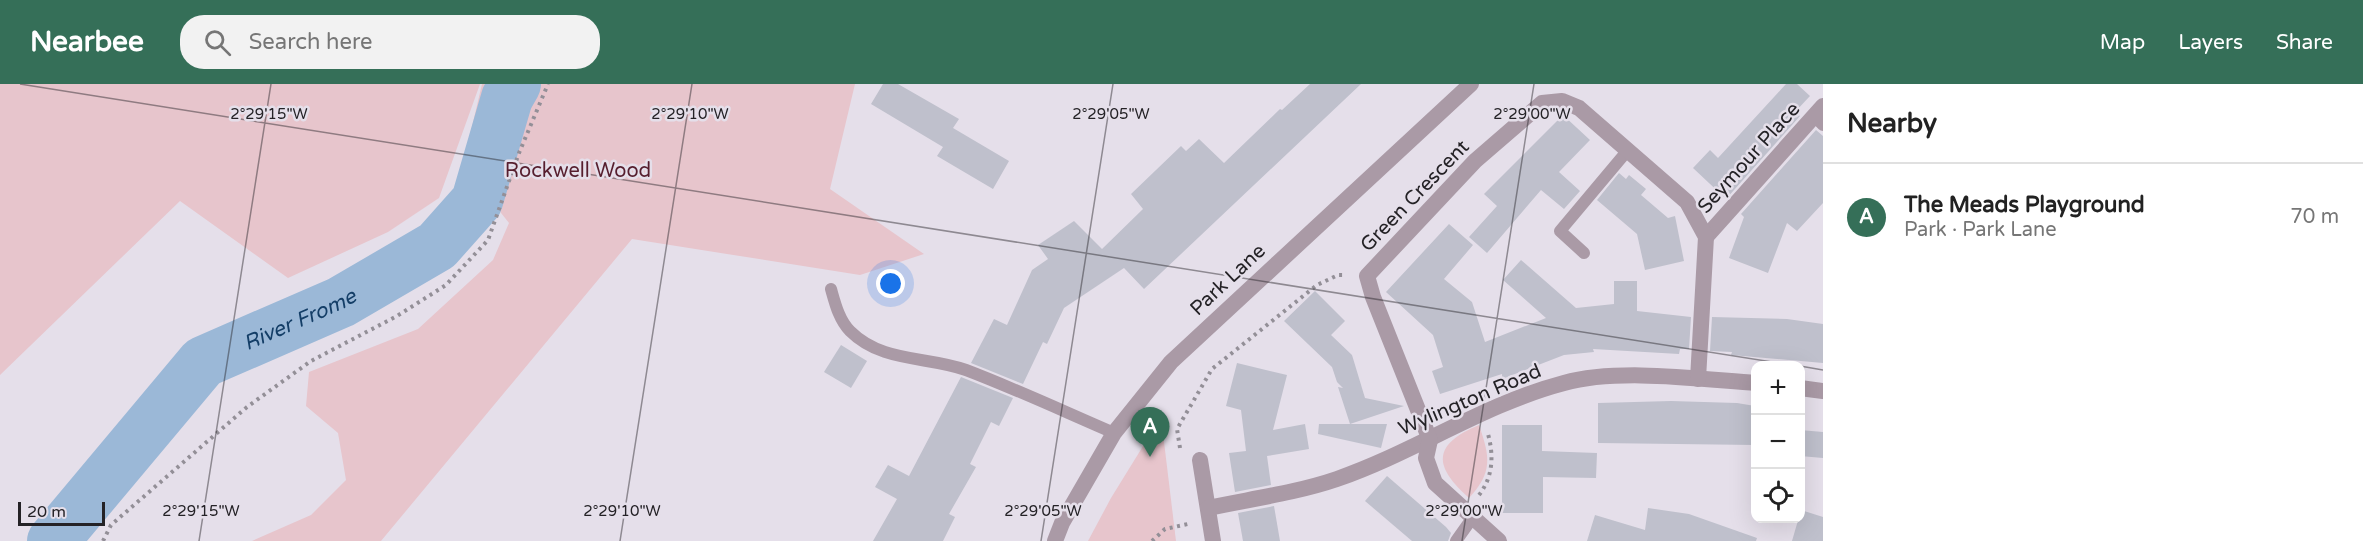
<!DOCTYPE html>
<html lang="en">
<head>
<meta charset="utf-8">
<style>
  body { margin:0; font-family:"Varela Round",sans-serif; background:#f2f2f2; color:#222 }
  .controls { position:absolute; right:18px; bottom:18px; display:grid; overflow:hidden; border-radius:12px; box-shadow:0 6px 24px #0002 }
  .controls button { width:54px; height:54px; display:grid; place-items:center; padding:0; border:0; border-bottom:2px solid #e0e0e0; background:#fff; color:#222; font:30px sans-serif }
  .scale { position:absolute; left:18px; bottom:15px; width:87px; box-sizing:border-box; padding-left:6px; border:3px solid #242226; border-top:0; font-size:16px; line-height:21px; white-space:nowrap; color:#242226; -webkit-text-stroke:4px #e5dfea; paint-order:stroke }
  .you { position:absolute; left:891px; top:200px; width:21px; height:21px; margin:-15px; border:4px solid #fff; border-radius:50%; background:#1a73e8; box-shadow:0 0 0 9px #1a73e833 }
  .badge { display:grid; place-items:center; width:39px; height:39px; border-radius:50%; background:#356f58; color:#fff; font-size:20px; font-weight:700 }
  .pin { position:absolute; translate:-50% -50px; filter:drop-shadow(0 2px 3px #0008) }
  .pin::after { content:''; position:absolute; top:32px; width:21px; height:18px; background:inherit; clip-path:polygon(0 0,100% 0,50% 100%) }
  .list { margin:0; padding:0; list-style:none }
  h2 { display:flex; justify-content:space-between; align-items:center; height:78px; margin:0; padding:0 24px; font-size:26px }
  h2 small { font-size:20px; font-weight:400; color:#767676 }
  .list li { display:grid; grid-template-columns:39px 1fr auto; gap:18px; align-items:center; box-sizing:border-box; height:108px; padding:0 24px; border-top:2px solid #e0e0e0 }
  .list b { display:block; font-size:22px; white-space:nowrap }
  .list p { margin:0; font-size:20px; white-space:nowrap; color:#767676 }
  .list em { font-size:20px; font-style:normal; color:#767676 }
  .icon { flex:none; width:33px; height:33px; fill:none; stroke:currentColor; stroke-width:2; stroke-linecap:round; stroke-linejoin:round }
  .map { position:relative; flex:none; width:1823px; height:457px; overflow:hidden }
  header { display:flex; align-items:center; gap:36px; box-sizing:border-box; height:84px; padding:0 30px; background:#356f58; color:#fff }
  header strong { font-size:28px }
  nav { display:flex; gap:33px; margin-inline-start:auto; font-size:21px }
  .search { width:420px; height:54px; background:#f2f2f2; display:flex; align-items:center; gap:15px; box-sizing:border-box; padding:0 21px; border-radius:24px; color:#767676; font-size:22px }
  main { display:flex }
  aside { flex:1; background:#fff }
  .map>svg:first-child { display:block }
  .green { fill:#e7c5cc }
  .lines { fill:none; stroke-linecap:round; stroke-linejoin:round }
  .river { stroke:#9bb8d7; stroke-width:52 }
  .building { fill:#bfc0cc }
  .path { stroke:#938f97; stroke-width:4; stroke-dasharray:3 4.5; stroke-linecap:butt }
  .service { stroke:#aa9aa6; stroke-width:12 }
  .minor { stroke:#aa9aa6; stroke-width:16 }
  .ticks { fill:none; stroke:#242226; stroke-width:1.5; stroke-opacity:0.45 }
  .labels { text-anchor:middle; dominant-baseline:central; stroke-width:5; stroke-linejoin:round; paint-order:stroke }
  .street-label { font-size:20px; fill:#242226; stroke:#e5dfea }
  .park-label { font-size:20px; fill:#561e2e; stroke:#e5dfea }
  .water-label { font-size:21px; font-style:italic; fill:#143e67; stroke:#e5dfea }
  .ticks-label { font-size:15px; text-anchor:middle; fill:#242226; stroke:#e5dfea; stroke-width:5; stroke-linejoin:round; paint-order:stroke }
</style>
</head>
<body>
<header>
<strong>Nearbee</strong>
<div class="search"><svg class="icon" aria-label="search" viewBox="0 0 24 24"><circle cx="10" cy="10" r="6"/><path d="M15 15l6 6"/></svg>Search here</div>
<nav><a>Map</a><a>Layers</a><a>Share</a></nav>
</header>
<main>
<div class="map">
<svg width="1823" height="457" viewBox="0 0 1823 457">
  <rect width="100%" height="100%" fill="#e5dfea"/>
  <!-- green -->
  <g class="green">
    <path d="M0,0H480L439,114L388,148L288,194L180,117L0,291Z"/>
    <path d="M482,0H855L830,105L924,170L860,191L632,155L381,457H252L311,431L346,396L338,349L306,322L309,288L418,245L493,176L509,139L463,81Z"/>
    <path d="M1161,333L1176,457H1088L1111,414Z"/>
    <path d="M1479,341C1490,373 1493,388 1469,414C1434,383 1431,361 1479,341Z"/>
  </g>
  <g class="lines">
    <!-- river -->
    <path class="river" id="s1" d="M53,457L203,278L341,218L437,162L477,117L507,14L515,0"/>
  </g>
  <!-- building -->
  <g class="building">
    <path d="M883,0H898L959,35L953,44L1009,77L993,105L937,72L943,63L871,20Z"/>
    <path d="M1310,0H1361L1144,205L1124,184L1064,224L1047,260L1043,258L1023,300L971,279L994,235L1007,241L1032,186L1048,175L1038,161L1074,137L1102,165L1143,125L1131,110L1181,62L1186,67L1199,55L1224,79L1280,25L1282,26Z"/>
    <path d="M1786,0H1797L1810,12L1795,28L1800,32L1726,115L1693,84L1710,66L1718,74Z"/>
    <path d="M1563,31L1590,56L1559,88L1580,107L1564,125L1541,106L1487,169L1469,153L1497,122L1484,110Z"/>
    <path d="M1816,46L1823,52V119L1797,147L1787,139L1768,189L1729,174L1744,133L1741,130Z"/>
    <path d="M1619,89L1626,95L1629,91L1646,105L1641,111L1668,134L1675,132L1684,177L1645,186L1637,150L1597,116Z"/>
    <path d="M1449,140L1473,161L1444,195L1472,218L1485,258L1546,234L1503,196L1521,176L1576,224L1614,220V197H1637V227L1691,233L1689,265H1680L1679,270L1593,265L1594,268L1564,271L1502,295V290L1440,310L1432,287L1443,283L1433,251L1386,208Z"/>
    <path d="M1315,207L1345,237L1331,251L1352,271L1365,314L1404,322L1350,340L1338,303L1343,304L1337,298L1332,283L1284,237Z"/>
    <path d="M1712,233L1787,235L1823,240V279L1731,271L1732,268L1710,267Z"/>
    <path d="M841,261L867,277L851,304L824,288Z"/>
    <path d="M1237,279L1287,291L1273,346L1305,340L1309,365L1267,372L1271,401L1235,408L1229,369L1246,367L1241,326L1226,322Z"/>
    <path d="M961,293L1013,314L999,342L991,338L970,380L976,383L949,430L955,433L943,457H873L897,415L875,403L888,381L909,392Z"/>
    <path d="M1671,317L1737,319L1755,322V361L1598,359V319Z"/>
    <path d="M1319,340H1387L1381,364L1318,350Z"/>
    <path d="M1502,341H1542V367L1597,369L1596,394L1543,393V429H1502Z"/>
    <path d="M1800,346L1823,348V374L1800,372Z"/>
    <path d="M1387,392L1446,443L1451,449L1448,457H1412L1365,417Z"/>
    <path d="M1274,422L1280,457H1243L1238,429Z"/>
    <path d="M1648,424L1689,430L1757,454L1756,457H1587L1595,431L1645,446Z"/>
    <path d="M1801,426L1823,433V457H1792Z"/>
  </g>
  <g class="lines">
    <!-- path -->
    <g class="path">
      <path d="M1180,364L1177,345L1212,285L1317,201L1338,191H1345"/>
      <path d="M1479,411C1493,393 1494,372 1488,350"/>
      <path d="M103,457L111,441L247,323L311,277L397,232L446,201L488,156L519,69L548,0"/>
      <path d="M1152,457L1165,445L1188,440"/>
    </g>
    <!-- service -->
    <g class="service">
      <path d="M1814,32L1823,41"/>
      <path d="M1584,169L1560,147L1628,66"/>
      <path d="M831,205C835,219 839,236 850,247C882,279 927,272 966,286C1016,305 1065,328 1114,349"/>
      <path d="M1456,457L1473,433"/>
    </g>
    <!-- minor -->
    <g class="minor">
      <path d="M1706,153L1823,22"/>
      <path d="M1800,304L1823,307"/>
      <path d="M1200,376L1213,457"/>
      <path d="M1208,424C1250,415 1296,409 1337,395C1415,368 1484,320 1564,299C1618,284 1699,295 1756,299"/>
      <path d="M1055,457L1062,439L1114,349L1171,278L1471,0"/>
      <path d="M1499,457L1435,399L1426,374L1430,356L1373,213L1367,192L1475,77L1542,19L1562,17L1579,24L1687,118L1706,153L1698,295"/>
    </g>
  </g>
  <!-- ticks -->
  <path class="ticks" d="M20,0L1797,282M1800,282L1823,286M199,457L271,0M620,457L692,0M1041,457L1113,0M1462,457L1534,0"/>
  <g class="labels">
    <!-- street labels -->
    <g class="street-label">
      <text transform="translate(1749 74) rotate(-48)">Seymour Place</text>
      <text transform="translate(1415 112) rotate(-46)">Green Crescent</text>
      <text transform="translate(1228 196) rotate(-43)">Park Lane</text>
      <text transform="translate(1470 316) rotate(-23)">Wylington Road</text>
    </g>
    <!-- park labels -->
    <g class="park-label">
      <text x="578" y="87">Rockwell Wood</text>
    </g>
    <!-- water labels -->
    <g class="water-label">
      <text stroke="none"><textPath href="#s1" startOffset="339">River Frome</textPath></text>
    </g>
  </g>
  <g class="ticks-label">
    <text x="269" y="35">2°29'15"W</text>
    <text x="690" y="35">2°29'10"W</text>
    <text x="1111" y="35">2°29'05"W</text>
    <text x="1532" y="35">2°29'00"W</text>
    <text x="201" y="432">2°29'15"W</text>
    <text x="622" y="432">2°29'10"W</text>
    <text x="1043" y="432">2°29'05"W</text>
    <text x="1464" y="432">2°29'00"W</text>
  </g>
</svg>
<div class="controls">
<button>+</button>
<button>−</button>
<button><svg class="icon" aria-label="locate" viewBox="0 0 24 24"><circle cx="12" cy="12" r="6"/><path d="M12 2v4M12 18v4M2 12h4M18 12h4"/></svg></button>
</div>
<div class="scale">20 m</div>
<div class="you"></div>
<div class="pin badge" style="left:1150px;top:373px">A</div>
</div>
<aside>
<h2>Nearby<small></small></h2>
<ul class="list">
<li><span class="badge">A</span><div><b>The Meads Playground</b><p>Park · Park Lane</p></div><em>70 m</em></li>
</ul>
</aside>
</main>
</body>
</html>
